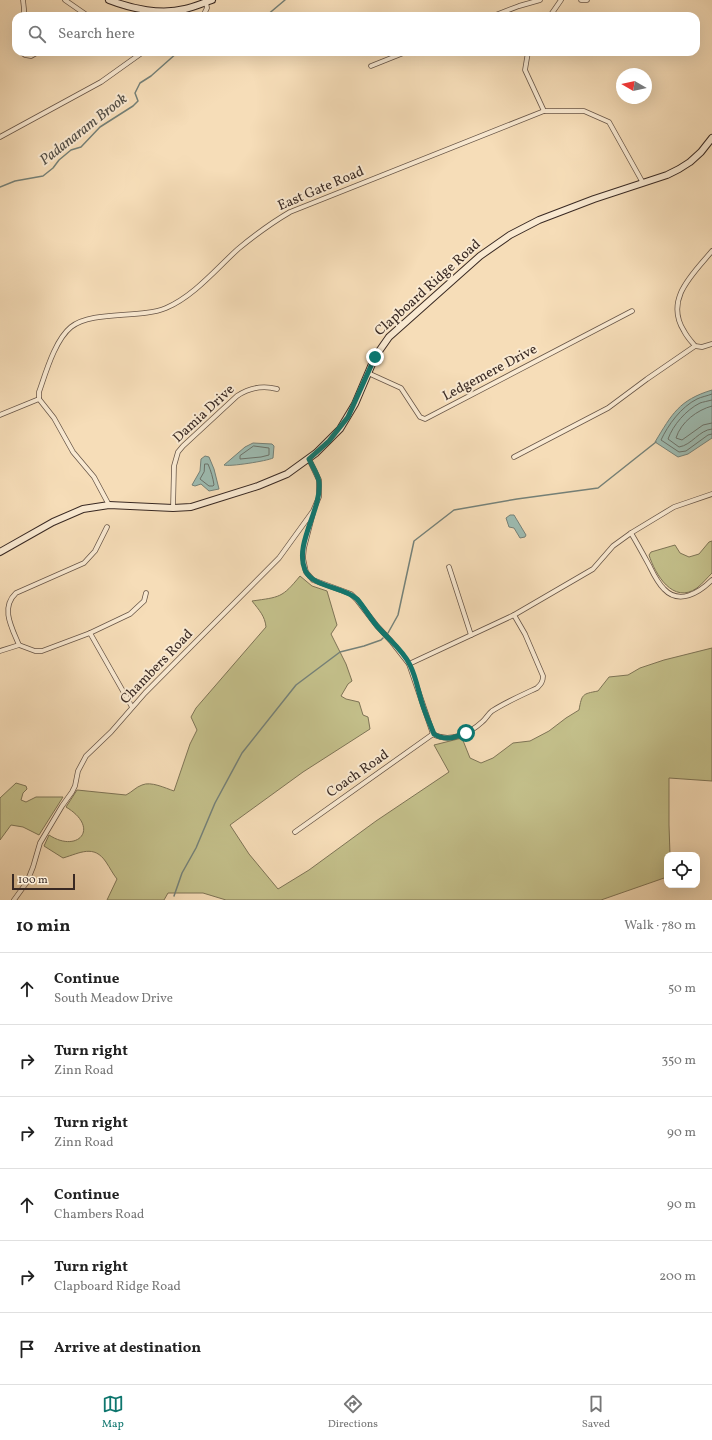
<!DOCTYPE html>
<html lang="en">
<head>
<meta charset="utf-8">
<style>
  body { margin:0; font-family:Vollkorn,serif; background:#f2f2f2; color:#222 }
  .controls { position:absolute; right:12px; bottom:12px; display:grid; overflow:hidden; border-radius:8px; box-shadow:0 4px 16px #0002 }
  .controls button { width:36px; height:36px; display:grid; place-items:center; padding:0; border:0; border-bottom:1px solid #e0e0e0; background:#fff; color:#222; font:20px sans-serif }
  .compass { position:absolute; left:616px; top:68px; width:36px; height:36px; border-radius:50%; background:#fff; box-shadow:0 4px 16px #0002; rotate:279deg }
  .scale { position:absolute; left:12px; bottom:10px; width:63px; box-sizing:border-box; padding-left:4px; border:2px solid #392923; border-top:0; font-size:11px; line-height:14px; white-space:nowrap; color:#392923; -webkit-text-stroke:3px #f9e9d1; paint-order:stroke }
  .stop { position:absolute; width:12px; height:12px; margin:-9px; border:3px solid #0f766e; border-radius:50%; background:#fff }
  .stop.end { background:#0f766e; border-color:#fff; box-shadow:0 1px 4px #0008 }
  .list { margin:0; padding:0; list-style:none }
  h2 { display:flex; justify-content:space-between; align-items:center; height:52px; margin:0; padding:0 16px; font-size:17px }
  h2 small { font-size:13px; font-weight:400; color:#767676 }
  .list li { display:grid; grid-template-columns:26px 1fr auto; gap:12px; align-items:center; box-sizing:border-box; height:72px; padding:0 16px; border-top:1px solid #e0e0e0 }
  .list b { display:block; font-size:15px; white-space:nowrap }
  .list p { margin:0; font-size:13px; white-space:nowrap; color:#767676 }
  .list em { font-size:13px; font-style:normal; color:#767676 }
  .icon { flex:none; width:22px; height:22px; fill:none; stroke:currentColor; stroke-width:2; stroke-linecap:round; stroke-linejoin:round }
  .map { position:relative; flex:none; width:712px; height:900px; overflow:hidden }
  .search { position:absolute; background:#fff; box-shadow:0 4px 16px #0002; left:12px; right:12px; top:12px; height:44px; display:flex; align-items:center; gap:10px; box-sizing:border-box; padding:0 14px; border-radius:12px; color:#767676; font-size:15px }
  .sheet { height:484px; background:#fff }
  nav { display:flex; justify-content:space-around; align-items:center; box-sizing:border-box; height:56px; border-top:1px solid #e0e0e0; background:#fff; font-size:11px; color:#767676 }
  nav a { display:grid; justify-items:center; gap:2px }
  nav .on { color:#0f766e }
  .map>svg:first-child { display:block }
  .green { fill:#c3bf8a; stroke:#7e7456 }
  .water { fill:#9dbbb1; stroke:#758178 }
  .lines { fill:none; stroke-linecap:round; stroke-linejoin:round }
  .shore { stroke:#6b726a; stroke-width:1 }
  .stream { stroke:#758178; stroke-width:1.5 }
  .street-casing { stroke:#685648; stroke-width:5.5 }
  .secondary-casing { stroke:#392923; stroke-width:8 }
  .street { stroke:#f9e9d1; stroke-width:4 }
  .secondary { stroke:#f9e9d1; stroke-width:6 }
  .route { stroke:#0f766e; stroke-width:5 }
  .labels { text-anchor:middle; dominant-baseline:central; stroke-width:4; stroke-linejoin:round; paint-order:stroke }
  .street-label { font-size:14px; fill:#392923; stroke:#f9e9d1 }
  .water-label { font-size:15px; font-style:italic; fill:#524e46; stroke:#f9e9d1 }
</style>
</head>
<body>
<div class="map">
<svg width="712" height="900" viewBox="0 0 712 900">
  <rect width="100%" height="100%" fill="#f6ddb8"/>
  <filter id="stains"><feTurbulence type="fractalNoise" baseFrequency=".005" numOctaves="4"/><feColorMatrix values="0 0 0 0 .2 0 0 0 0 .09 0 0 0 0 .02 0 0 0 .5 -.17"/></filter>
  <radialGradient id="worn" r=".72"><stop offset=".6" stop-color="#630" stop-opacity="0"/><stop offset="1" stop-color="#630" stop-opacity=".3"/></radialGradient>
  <!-- green -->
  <g class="green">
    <path d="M712,541V573C707,578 702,584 697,588C673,605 655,574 649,555L651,552L675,545L680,553L689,557L699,554L709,542Z"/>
    <path d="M300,576L312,586L327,591L337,625L331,634L346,664L352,681L348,684L341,696L346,699L359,702L363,715L368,717L370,729L303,772L230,825L249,854L278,889L309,870L376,821L449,772L434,745L462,738L470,758L481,763L493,758L513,743L530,741L549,731L566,718L579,710C582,694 582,694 598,691L609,677L628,675L640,668L664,660L712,648V781L669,778V825L670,855H667V877L601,900H226L203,893H168L164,900H107L117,879C113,874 110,868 106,862C94,844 80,853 63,858L44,846L49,835C78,854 101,828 66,807L77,790L126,795C132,792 136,787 142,785C151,781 165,788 174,791L190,744L197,730L191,717L196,708L266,627C265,616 259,610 252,601C280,597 282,598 300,576Z"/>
    <path d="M16,783L26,786L27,789L23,793L21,800L26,802L36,797H63L39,835L23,827L11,825L0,840V798Z"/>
  </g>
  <!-- water -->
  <g class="water">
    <path d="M712,390V438L688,454L678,457L655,442C672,414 679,400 712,390Z"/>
    <path d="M253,443L272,444L274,446L273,458C267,461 229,467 224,465L245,447Z"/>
    <path d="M205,456L209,457L214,469L219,489L209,491L201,484L195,486L192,485L200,471L201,459Z"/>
    <path d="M510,515H514L526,535L525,537L520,538L514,528L509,527L506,518Z"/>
  </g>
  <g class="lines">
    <!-- shore -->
    <g class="shore">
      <path d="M712,394C707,396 701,397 697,399C681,407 668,425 661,440L679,452L686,451L708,435L712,434"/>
      <path d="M712,400C708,401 703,402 700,403C686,410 673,425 668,439L679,447C692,445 699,430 712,429"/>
      <path d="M712,406C697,410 681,422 676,438L682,440L703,425L712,423"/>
      <path d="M254,446L269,448V455L261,457L240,459V456Z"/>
      <path d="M205,464H208C211,471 213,478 214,485L213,486H209L200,479L204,472Z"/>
    </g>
    <!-- stream -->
    <g class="stream">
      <path d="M266,16L285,0"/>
      <path d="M0,187L15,181L43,176L53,168L59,160L71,150L81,147L100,127L133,106L138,101L135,93L140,83L151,76L178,52"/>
      <path d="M388,633L398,615L414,541L454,510L517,499L598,488L656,442"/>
      <path d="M174,896L182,873L196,848L215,803L242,753L296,685L340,652L364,646L381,640L383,638"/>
    </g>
    <!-- street casing -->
    <g class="street-casing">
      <g id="street">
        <path d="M23,0L24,9V16"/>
        <path d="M65,0L88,16"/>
        <path d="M581,0H587"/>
        <path d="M203,16L207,8L206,2"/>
        <path d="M493,16L519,6L540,0"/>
        <path d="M550,16L561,0"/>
        <path d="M21,52L25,55L31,56L38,52"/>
        <path d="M528,52L525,70L544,111"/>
        <path d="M371,66L406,52"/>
        <path d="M0,137L101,82L143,52"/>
        <path d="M712,251C693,274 664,299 684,331C687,337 691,341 695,346L702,347L712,344"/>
        <path d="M368,373L401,388L420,417L425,419L632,311"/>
        <path d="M39,399V392C46,372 55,340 71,327C93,310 140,319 166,308C194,296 216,269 238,249C255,235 271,223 290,212L544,111H584L609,122L643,183"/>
        <path d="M39,399L54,418L73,452L94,477L109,505"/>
        <path d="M0,415L39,399"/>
        <path d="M514,457L608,408L647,379L695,346"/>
        <path d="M173,508L174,466L178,452L183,446L237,396C249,388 262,385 277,389"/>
        <path d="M313,513L304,548L303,558L306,572L313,580L343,591L351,594L357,600L377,626L391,641L409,664L433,734"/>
        <path d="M107,527L95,551L84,563L16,593C0,608 12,628 19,645L35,651H42L90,633L130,614L144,601L146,593"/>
        <path d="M631,533C637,543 643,554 649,565C653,573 657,582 664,589C679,605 699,593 712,580"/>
        <path d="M449,567L471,635"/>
        <path d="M90,633L132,707"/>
        <path d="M0,651L19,645"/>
        <path d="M409,664L514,615L593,569L613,546L631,533L674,507L712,494"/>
        <path d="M433,734C449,743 469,734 482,722C486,719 488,714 492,711C506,702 522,695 537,688C541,684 543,682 543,676L525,634L514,615"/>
        <path d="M295,832L433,734"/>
        <path d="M14,900L27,882L33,867L40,843L62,806L72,792L75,786L78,771L86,756L111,732L145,693L279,558L313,511L319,497V480L309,459"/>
      </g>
    </g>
    <!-- secondary casing -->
    <g class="secondary-casing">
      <g id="secondary">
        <path d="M109,0C132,9 161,15 185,9C194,7 203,3 212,0"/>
        <path d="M0,552L53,522L83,509L109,505L173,508L191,507L258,486L287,474L316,453L340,429L355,404L375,357L389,337L480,256L510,235L539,220L594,199L667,175L679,169L690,162L701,152L712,138"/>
      </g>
    </g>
    <!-- street -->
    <use href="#street" class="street"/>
    <!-- secondary -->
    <use href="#secondary" class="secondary"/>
  </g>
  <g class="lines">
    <!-- route -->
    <path class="route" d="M375,357L348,417L329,441L309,459C312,466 318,474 319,482C322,510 294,543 305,570C313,588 343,586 357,599C364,607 370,618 377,626C388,639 403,650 410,665C416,677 418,690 422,703C425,713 430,724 434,734C445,741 454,738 466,733"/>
  </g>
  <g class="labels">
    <!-- street labels -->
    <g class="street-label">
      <text transform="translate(321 189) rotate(-23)">East Gate Road</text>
      <text transform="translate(428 288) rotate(-42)">Clapboard Ridge Road</text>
      <text transform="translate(490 373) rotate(-28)">Ledgemere Drive</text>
      <text transform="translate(204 414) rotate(-43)">Damia Drive</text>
      <text transform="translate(157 667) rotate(-46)">Chambers Road</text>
      <text transform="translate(358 774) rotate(-35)">Coach Road</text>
    </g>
    <!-- water labels -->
    <g class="water-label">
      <text transform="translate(84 130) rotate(-38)">Padanaram Brook</text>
    </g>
  </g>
  <rect width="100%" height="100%" filter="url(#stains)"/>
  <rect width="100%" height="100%" fill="url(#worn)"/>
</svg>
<div class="controls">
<button><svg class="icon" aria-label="locate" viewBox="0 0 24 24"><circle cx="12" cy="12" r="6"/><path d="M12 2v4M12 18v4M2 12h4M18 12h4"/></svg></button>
</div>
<svg class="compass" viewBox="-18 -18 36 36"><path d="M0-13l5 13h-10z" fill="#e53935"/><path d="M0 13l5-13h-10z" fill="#767676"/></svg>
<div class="scale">100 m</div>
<div class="stop" style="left:466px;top:733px"></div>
<div class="stop end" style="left:375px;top:357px"></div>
<div class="search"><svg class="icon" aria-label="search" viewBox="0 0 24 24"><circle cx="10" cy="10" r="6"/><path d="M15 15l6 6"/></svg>Search here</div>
</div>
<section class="sheet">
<h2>10 min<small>Walk · 780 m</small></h2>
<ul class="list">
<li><svg class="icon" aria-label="ahead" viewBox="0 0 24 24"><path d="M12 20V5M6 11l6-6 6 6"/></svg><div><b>Continue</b><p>South Meadow Drive</p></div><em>50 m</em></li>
<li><svg class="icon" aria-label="right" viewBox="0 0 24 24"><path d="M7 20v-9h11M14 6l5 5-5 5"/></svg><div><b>Turn right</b><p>Zinn Road</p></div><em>350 m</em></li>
<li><svg class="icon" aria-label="right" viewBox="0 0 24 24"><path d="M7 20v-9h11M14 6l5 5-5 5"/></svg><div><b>Turn right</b><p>Zinn Road</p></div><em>90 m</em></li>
<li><svg class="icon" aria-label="ahead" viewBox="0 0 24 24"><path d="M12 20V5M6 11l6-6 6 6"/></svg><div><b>Continue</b><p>Chambers Road</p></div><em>90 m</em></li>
<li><svg class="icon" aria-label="right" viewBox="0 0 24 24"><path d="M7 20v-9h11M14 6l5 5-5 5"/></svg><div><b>Turn right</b><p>Clapboard Ridge Road</p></div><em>200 m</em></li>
<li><svg class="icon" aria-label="arrive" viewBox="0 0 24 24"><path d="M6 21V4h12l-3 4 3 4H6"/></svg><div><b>Arrive at destination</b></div></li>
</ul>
</section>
<nav>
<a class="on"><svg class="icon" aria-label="map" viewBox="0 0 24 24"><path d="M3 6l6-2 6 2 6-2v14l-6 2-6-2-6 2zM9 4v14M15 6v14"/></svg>Map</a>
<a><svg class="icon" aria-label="directions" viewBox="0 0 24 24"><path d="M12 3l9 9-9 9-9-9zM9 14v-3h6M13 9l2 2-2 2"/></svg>Directions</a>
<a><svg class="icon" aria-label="saved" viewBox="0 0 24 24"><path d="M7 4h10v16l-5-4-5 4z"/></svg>Saved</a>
</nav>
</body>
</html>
